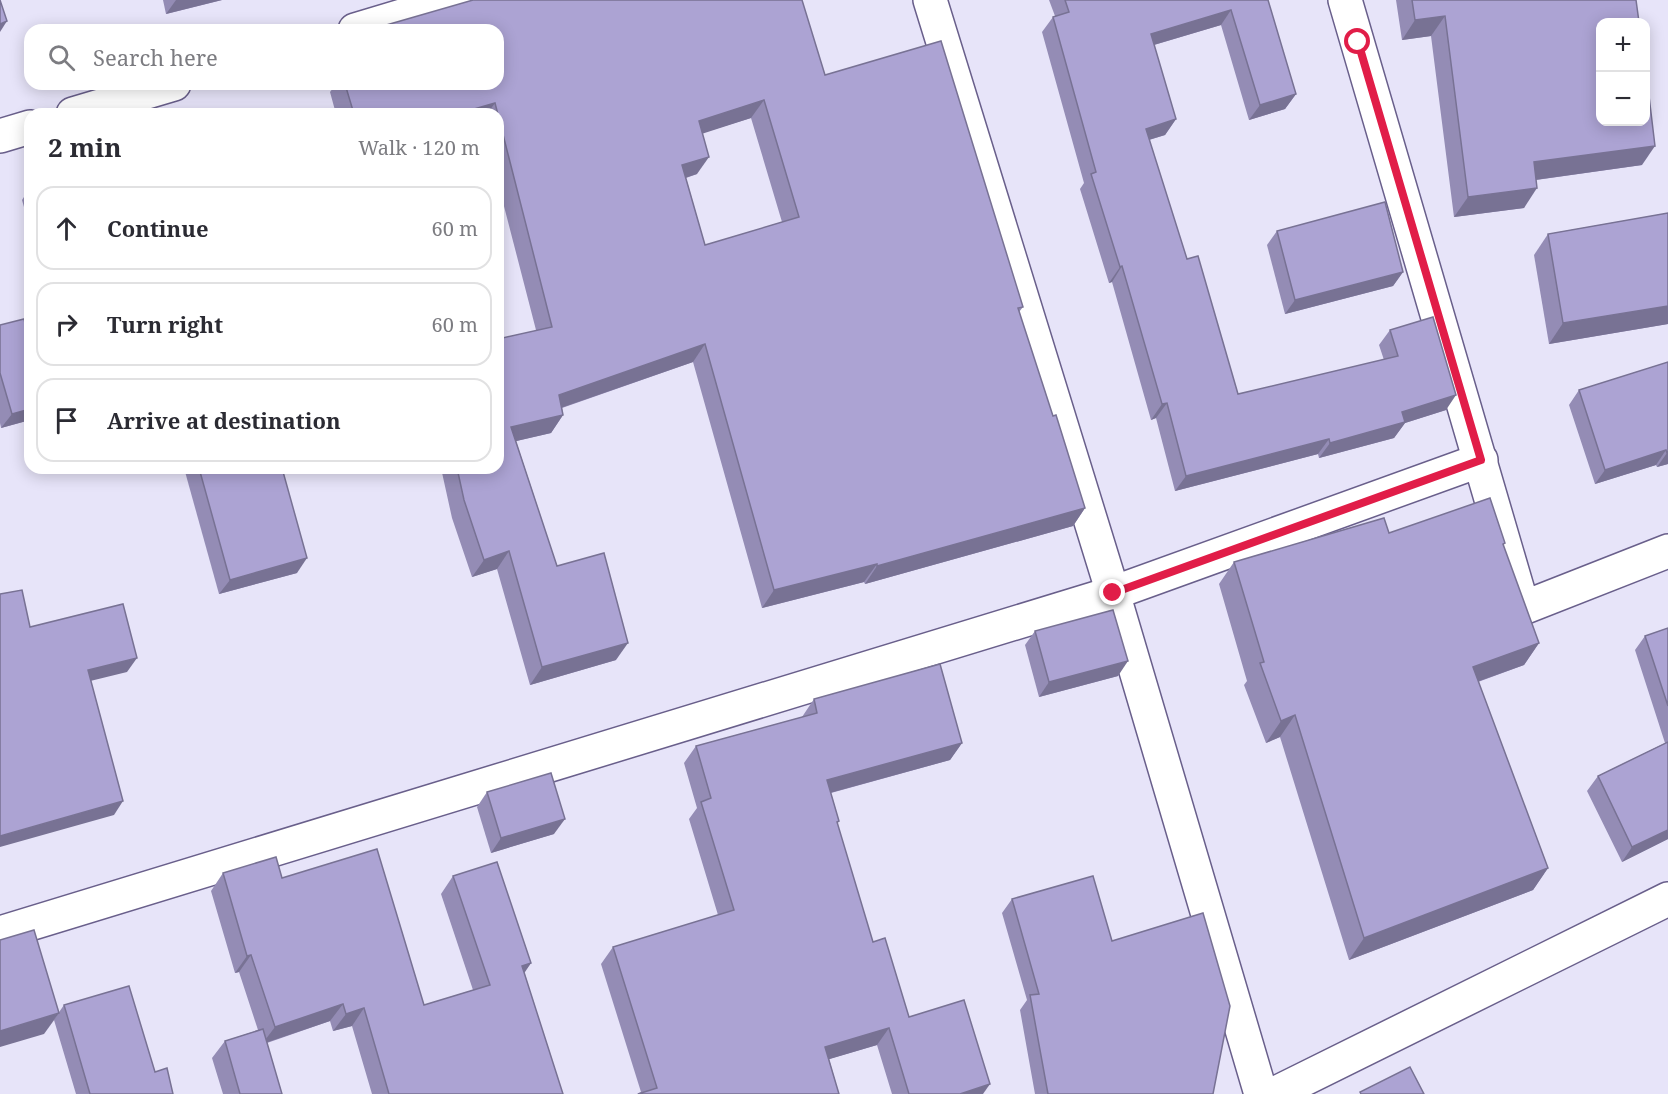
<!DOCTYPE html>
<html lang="en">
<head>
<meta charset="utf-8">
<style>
  body { margin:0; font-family:"Noto Serif",serif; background:#f7f7f7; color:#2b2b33 }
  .controls { position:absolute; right:18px; top:18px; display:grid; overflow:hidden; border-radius:12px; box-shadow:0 3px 15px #0003 }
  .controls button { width:54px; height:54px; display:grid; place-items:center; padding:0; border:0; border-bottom:2px solid #e1e1e2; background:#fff; color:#2b2b33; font:30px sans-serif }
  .stop { position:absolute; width:18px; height:18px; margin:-14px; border:4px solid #e11d48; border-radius:50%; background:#fff }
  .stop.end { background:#e11d48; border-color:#fff; box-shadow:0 2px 6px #0008 }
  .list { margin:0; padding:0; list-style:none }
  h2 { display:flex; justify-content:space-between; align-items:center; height:78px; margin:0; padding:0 24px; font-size:26px }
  h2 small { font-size:20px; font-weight:400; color:#7c7c81 }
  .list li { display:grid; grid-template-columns:39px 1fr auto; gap:18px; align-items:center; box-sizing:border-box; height:84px; margin:0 12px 12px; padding:0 12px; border:2px solid #e1e1e2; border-radius:18px }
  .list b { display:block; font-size:22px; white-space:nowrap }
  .list em { font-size:20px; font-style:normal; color:#7c7c81 }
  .icon { flex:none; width:33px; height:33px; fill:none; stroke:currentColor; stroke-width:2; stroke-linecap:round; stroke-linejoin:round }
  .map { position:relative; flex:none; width:1668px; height:1094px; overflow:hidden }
  .search { position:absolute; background:#fff; box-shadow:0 3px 15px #0003; left:24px; top:24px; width:480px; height:66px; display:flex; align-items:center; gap:15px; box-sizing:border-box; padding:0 21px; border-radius:18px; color:#7c7c81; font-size:22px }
  .panel { position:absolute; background:#fff; box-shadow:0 3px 15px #0003; left:24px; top:108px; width:480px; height:366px; border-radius:18px }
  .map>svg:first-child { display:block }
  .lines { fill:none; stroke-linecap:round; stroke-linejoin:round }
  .minor-casing { stroke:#695f8b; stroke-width:36 }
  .tertiary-casing { stroke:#695f8b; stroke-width:36 }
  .minor { stroke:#fff; stroke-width:33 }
  .tertiary { stroke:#fff; stroke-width:33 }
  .wall { fill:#948cb5; fill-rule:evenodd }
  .shaded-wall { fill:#787294 }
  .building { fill:#aca3d3; stroke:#787294; stroke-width:1.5; fill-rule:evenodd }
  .route { stroke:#e11d48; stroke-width:8 }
</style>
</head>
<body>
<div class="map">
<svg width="1668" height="1094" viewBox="0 0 1668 1094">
  <rect width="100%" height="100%" fill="#e7e4f9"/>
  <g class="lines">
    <!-- minor casing -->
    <g class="minor-casing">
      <g id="minor">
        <path d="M1345,0L1523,608L1668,551"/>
        <path d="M355,30L455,0"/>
        <path d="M73,114L174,84"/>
        <path d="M0,136L30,127"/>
        <path d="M0,933L1113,593L1481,460"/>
        <path d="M1274,1094L1668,899"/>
      </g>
    </g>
    <!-- tertiary casing -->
    <g class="tertiary-casing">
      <path id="tertiary" d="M930,0L1113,593L1261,1094"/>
    </g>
    <!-- minor -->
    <use href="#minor" class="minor"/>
    <!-- tertiary -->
    <use href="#tertiary" class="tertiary"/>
  </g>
  <!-- wall -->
  <g class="wall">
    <path d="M163,0H222L166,14Z"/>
    <path d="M1049,0H1268L1296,94L1285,109L1249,120L1221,25L1154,45L1176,119L1165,135L1149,140L1187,259L1238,394L1384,360L1379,345L1390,330L1446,410L1405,423L1394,438L1319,458L1318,454L1175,491L1156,418L1151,420L1112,282L1109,283L1080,189L1084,183L1042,32L1053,17L1055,16Z"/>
    <path d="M1396,0H1636L1642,165L1536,180L1524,208L1454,217L1431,36L1402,40Z"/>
    <path d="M825,75L1023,307L1019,312L1053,416L1085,508L1073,526L865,584L864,582L762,608L693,362L562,408L563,415L551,433L516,441L557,566L616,660L530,685L497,569L472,577L452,518L441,468H498L536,330L498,183V114H336L330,92L336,84H498ZM751,118L782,222L705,245L686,178L697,174L702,133Z"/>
    <path d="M30,188V228L22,200Z"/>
    <path d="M1668,213V324L1549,344L1534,255L1548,234Z"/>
    <path d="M1277,231L1403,272L1393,286L1285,314L1267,245Z"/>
    <path d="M0,325L30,342V420L1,428L0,423Z"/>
    <path d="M1668,362V464L1657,467L1656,465L1595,484L1569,405L1579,390Z"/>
    <path d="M184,468H282L297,573L219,594Z"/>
    <path d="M1389,533L1505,543L1503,545L1539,643L1524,665L1478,682L1548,868L1533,890L1349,960L1280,737L1266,743L1244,685L1247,681L1219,584L1234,562Z"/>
    <path d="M1668,628V839L1622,862L1587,791L1598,776L1665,743L1635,650L1645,636Z"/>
    <path d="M1035,631L1118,676L1039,697L1025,645Z"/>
    <path d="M814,699L962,743L950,760L831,793L839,821L837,824L873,942L909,1017L983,1094H892L877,1045L829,1059L839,1094H637L641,1092L601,964L613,947L718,915L689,819L697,808L684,763L696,746L802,717Z"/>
    <path d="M487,792L554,834L491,853L477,807Z"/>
    <path d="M223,873L282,878L424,1005L473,990L441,894L453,876L531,963L524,972L563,1094H372L352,1026L333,1031L330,1021L267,1043L282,1094H223L212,1058L225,1041L258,1030L239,972L235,973L211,891Z"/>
    <path d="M1012,899L1112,941L1213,1094H1035L1020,1010L1027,1000L1002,913Z"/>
    <path d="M64,1005L155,1072L173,1094H76L54,1020L44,1034Z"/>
  </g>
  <!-- shaded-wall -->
  <g class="shaded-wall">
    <path d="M176,0H222L166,14Z"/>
    <path d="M1231,10L1221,25L1140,49L1151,34Z"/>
    <path d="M1445,16L1431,36L1402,40L1415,20Z"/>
    <path d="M7,21L0,32V24Z"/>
    <path d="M1296,94L1285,109L1249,120L1260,105Z"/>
    <path d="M764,100L751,118L686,139L699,121Z"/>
    <path d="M495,103L487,114H457Z"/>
    <path d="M1176,119L1165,135L1135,144L1146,129Z"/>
    <path d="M1655,146L1642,165L1520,182L1534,162Z"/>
    <path d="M709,157L697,174L669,183L682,165Z"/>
    <path d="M1537,188L1524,208L1454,217L1468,197Z"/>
    <path d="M1122,266L1112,282L1109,283L1120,267Z"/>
    <path d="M1403,272L1393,286L1285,314L1295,300Z"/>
    <path d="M1668,306V324L1549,344L1563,323Z"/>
    <path d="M705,344L693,362L546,413L559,395Z"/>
    <path d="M1456,395L1446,410L1405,423L1394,438L1319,458L1330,443L1402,412Z"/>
    <path d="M1167,403L1156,418L1151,420L1162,404Z"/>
    <path d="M30,409V420L1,428L12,414Z"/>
    <path d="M563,415L551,433L499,445L511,427Z"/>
    <path d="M1329,439L1318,454L1175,491L1186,476Z"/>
    <path d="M1666,450L1656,465L1595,484L1605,470Z"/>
    <path d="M1667,453H1668V464L1657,467Z"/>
    <path d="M1085,508L1073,526L865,584L877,566Z"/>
    <path d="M509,551L497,569L472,577L484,560Z"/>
    <path d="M307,558L297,573L219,594L230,580Z"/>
    <path d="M877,564L864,582L762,608L774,590Z"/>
    <path d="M628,643L616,660L530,685L542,667Z"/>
    <path d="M1539,643L1524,665L1457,689L1473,667Z"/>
    <path d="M137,658L127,672L78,684L88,670Z"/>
    <path d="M1128,661L1118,676L1039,697L1049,682Z"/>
    <path d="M1295,715L1280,737L1266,743L1281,721Z"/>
    <path d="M962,743L950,760L815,797L827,780Z"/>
    <path d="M123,801L114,815L0,847V836Z"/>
    <path d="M565,819L554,834L491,853L501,838Z"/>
    <path d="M1668,830V839L1622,862L1632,847Z"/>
    <path d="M1548,868L1533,890L1349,960L1364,938Z"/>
    <path d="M251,955L239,972L235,973L247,956Z"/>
    <path d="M531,963L519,981L522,966Z"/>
    <path d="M343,1004L330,1021L262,1044L275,1027Z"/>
    <path d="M364,1008L352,1026L333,1031L346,1014Z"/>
    <path d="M59,1013L44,1034L0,1047V1031Z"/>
    <path d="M889,1028L877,1045L813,1064L825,1047Z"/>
    <path d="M990,1084L983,1094H960Z"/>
  </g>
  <!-- building -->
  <g class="building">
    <path d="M0,0L7,21L0,24Z"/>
    <path d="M473,0H802L825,75L941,41L1023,307L1018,308L1053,416L1056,415L1085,508L877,566V564L774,590L705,344L559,395L563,415L511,427L557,566L604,553L628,643L542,667L509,551L484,560L464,500L457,468H498V339L552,327L495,103L457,114H354L345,84H498V30H369ZM764,100L799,217L705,245L682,165L709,157L699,121Z"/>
    <path d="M1065,0H1268L1296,94L1260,105L1231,10L1151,34L1176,119L1146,129L1187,259L1198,256L1238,394L1398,356L1390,330L1433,317L1456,395L1402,412L1405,422L1330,443L1329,439L1186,476L1167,403L1162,404L1122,266L1120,267L1091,174L1096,172L1053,17L1069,12Z"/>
    <path d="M1412,0H1636L1639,22H1600V122H1646V71L1655,146L1534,162L1537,188L1468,197L1445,16L1415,20Z"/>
    <path d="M1385,202L1403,272L1295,300L1277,231Z"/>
    <path d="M1668,213V306L1563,323L1548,234Z"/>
    <path d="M24,319L30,342V409L12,414L0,373V325Z"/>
    <path d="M1668,362V453H1667L1666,450L1605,470L1579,390Z"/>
    <path d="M199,468H282L307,558L230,580Z"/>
    <path d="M1490,498L1505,543L1503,544L1539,643L1473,667L1548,868L1364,938L1295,715L1281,721L1260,663L1264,662L1234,562L1384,518L1389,533Z"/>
    <path d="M22,590L30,627L123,604L137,658L88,670L123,801L0,836V594Z"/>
    <path d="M1113,610L1128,661L1049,682L1035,631Z"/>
    <path d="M1668,628V706L1645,636Z"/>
    <path d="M940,664L962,743L827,780L839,821L837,822L873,942L885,938L909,1017L964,1000L990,1084L960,1094H909L889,1028L825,1047L839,1094H638L657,1088L613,947L734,910L701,802L711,798L696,746L817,713L814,699Z"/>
    <path d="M1668,742V830L1632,847L1598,776Z"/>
    <path d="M551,773L565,819L501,838L487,792Z"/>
    <path d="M377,849L424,1005L490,985L453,876L497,862L531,963L522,966L563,1094H389L364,1008L346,1014L343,1004L275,1027L251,955L247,956L223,873L276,857L282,878Z"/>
    <path d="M1093,876L1112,941L1203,913L1230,1006L1213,1094H1048L1030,995L1039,994L1012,899Z"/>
    <path d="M34,930L59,1013L0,1031V940Z"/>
    <path d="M129,986L155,1072L167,1068L173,1094H90L64,1005Z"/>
    <path d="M263,1029L282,1094H240L225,1041Z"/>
    <path d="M1410,1067L1424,1094H1361L1360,1092Z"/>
  </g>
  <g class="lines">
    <!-- route -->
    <path class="route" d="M1113,593L1481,460L1358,42"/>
  </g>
</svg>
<div class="controls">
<button>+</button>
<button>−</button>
</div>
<div class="stop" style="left:1358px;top:42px"></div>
<div class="stop end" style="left:1113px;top:593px"></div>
<div class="search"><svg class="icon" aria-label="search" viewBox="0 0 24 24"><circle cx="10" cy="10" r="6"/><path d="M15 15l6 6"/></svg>Search here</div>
<section class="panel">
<h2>2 min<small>Walk · 120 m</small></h2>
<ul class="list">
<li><svg class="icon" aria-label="ahead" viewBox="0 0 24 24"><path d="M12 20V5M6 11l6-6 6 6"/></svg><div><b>Continue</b></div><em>60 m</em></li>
<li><svg class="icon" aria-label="right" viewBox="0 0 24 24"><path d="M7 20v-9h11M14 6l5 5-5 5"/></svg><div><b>Turn right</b></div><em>60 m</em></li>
<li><svg class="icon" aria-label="arrive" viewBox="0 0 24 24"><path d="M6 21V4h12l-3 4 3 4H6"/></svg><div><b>Arrive at destination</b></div></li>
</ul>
</section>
</div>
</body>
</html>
